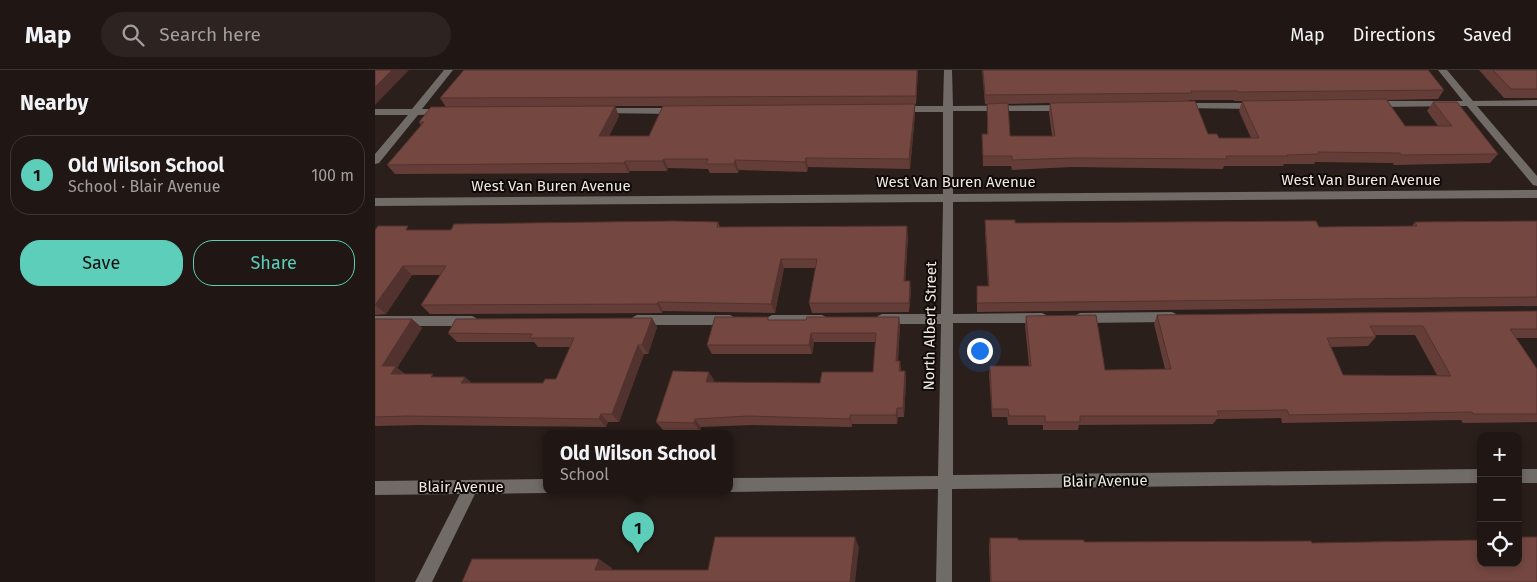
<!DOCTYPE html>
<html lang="en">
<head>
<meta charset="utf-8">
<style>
  body { margin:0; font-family:"Fira Sans",sans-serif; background:#2d2422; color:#f1f3f6 }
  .controls { position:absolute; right:15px; bottom:15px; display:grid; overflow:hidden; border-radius:10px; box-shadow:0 2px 8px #0003 }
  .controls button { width:45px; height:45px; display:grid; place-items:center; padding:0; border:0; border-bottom:1px solid #3d3634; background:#201714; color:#f1f3f6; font:25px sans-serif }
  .you { position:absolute; left:604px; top:280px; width:18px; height:18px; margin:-12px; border:4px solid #fff; border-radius:50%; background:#1a73e8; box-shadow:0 0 0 8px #1a73e833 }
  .badge { display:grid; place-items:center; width:32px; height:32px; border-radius:50%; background:#5cceba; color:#111; font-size:16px; font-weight:700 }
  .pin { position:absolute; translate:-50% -41px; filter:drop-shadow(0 1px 2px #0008) }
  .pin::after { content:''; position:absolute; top:26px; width:18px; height:15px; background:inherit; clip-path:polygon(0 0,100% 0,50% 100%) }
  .popup { position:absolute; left:168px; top:360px; width:190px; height:65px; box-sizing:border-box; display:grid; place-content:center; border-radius:10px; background:#201714; filter:drop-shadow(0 1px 4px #0005); font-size:16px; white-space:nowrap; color:#a29fa0 }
  .popup b { font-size:19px; color:#f1f3f6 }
  .popup::after { content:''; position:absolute; left:50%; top:100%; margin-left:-10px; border:10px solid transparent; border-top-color:#201714 }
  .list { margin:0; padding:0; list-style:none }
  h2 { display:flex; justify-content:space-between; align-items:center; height:65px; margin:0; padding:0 20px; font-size:21px }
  h2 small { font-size:16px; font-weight:400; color:#a29fa0 }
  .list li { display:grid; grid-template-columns:32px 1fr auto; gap:15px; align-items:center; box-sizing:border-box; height:80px; margin:0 10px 10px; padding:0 10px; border:1px solid #3d3634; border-radius:20px }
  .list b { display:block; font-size:19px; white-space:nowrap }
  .list p { margin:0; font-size:16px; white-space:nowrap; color:#a29fa0 }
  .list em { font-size:16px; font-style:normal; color:#a29fa0 }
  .actions { display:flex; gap:10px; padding:15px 20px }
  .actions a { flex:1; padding:11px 0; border:1px solid #5cceba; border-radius:20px; text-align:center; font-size:18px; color:#5cceba }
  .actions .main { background:#5cceba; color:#111 }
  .icon { flex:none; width:28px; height:28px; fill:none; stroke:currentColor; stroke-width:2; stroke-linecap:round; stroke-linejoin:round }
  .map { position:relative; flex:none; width:1162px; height:512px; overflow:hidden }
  header { display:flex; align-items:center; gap:30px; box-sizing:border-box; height:70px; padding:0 25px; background:#201714; border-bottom:1px solid #3d3634 }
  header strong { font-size:24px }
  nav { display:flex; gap:28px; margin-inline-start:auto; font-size:18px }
  .search { width:350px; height:45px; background:#2d2422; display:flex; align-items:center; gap:12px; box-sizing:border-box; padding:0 18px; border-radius:28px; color:#a29fa0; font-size:19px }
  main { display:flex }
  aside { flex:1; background:#201714 }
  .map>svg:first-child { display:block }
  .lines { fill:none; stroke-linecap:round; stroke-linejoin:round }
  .minor { fill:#706b67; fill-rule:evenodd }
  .wall { fill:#653d38; fill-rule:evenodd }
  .shaded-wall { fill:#52322e }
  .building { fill:#754741; stroke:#52322e; fill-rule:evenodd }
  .labels { text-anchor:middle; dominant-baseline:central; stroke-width:4; stroke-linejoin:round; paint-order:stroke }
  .street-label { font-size:15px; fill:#efe8e3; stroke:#0f0a08 }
</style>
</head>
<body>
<header>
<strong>Map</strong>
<div class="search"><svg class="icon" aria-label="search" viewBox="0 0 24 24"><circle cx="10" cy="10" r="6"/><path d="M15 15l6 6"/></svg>Search here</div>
<nav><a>Map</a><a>Directions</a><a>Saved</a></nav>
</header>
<main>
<aside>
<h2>Nearby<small></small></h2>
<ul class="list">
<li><span class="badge">1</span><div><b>Old Wilson School</b><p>School · Blair Avenue</p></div><em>100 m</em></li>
</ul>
<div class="actions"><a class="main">Save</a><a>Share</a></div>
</aside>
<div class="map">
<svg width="1162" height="512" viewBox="0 0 1162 512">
  <rect width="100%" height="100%" fill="#2a1f1a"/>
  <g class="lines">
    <!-- minor -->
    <g class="minor">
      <path d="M69,0H78L47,39H67L72,42L70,44L43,45L4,93L0,94V84L33,45H0V39H37Z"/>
      <path d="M569,0H577L578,36L690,35L695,38L690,41H578V124L1162,120V128L578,132V244L667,243L671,245L673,248L671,251L667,253H578V405L1106,399V413L577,419V512H561L563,419L354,422H353L354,408L563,406L566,254H507L503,252L501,249L503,246L507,244H566L568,132L0,136V128L568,124V42H525L520,39L525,36H568Z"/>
      <path d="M1063,0H1072L1098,31L1162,30V36H1102L1162,106V116L1158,115L1092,36L1000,37L995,34L1000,31H1088Z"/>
      <path d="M807,33H882L887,36L882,39L804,38L802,36Z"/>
      <path d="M225,38H302L307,41L302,44L222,43L220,41Z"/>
      <path d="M797,242L801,244L803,247L801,250L797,252L705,253L701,251L699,248L701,245L705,243Z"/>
      <path d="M262,245H355L359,247L361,250L359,253L355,255H262L258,253L256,250L258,247Z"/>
      <path d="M397,245H447L451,247L453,250L451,253L447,255H397L393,253L391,250L393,247Z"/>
      <path d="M0,246H97L101,248L103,251L101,254L97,256H0Z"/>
      <rect x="1143" y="399" width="19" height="14"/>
      <path d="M172,409V422H175L172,423L100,424L57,512H40L85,424L0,425V411Z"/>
    </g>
  </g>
  <!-- wall -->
  <g class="wall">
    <path d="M543,0L541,34L347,35L540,34V44L535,99L433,97L432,102L364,100L363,103H335L333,99L293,98L292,101H255L254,103L20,104L12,95L46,55L44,52L71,37L65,28ZM240,36H288L274,66H234L244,46Z"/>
    <path d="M607,0H1053L1069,20L1063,29L1012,30L1030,56H1063L1052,41L1058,32L1123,84L1115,93L1019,95L1018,93L940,92L939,94H909L908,96H849L848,99L697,97L637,100L636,96H608L607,64H612V34H610ZM814,30H859V31H867L864,41L876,68H844L833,64L814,31ZM675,33L674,43L677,66H635L633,34Z"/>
    <path d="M1104,0H1162V28H1129Z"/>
    <path d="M610,150L640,153L944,157L1037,156L1040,152L1162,151V236L602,242V216H613L610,160Z"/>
    <path d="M343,152L345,157L533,166L530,211L536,220L534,242L437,243L434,233L441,198H409L400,243L288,241L287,243L55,244L46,235L65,205H37L11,244L0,245V160H76Z"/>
    <path d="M1162,241V268H1141L1162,299V352L1088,353L1086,350L907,353L906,348L842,349L838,354L704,355L703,360H668V355H633L632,347H617L614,305L615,296H654L650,255L651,246L730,300L790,299L779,254L782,245ZM1000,265H1040L1062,305H968L956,277L993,276L1001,267Z"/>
    <path d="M524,247L525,256L523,291H525L526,301H530L531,310L529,347H523L522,354H477V357L377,355L326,357L325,361L288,360L281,352L339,310L338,313H445L498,302L500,272H439L437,284H337L332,275L394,250H431Z"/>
    <path d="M277,248L282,257L273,284H269L244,352H233L231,357L44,355L0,356V249H37L47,258L22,298L30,304L61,307H90L96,313H168L181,309L195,277H163L159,272H82L73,263Z"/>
    <path d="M615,468L643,470L709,472L937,473L1106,470L1162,512H615L614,475Z"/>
  </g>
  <!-- shaded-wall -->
  <g class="shaded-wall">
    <path d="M17,0H34L0,35V17Z"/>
    <path d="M542,0H543L541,34V26Z"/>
    <path d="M540,34V44L535,99L534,89Z"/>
    <path d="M240,36L244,46L229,76L224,66Z"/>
    <path d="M431,88L433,97L432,102L430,92Z"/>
    <path d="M289,89L293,98L292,101L287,91Z"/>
    <path d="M360,90L364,100L363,103L359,94Z"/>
    <path d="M250,91L255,101L254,103L249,93Z"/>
    <path d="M532,156L533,166L530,220L529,211Z"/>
    <path d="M406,189L409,198L400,243L396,234Z"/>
    <path d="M28,196L37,205L11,244L0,235Z"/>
    <path d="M535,211L536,220L534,242V233Z"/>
    <path d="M283,232L288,241L287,243L282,234Z"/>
    <path d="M524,247L525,256L522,300L521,291Z"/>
    <path d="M277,248L282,257L273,284L267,275Z"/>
    <path d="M37,249L47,258L22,298L31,305L27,312L7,296Z"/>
    <path d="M436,263L439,272L437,284L434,275Z"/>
    <path d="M263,275L269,284L244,352L237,344Z"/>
    <path d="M530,301L531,310L529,347L528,338Z"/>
    <path d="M334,302L339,310L336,321L331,312Z"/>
    <path d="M90,307L99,315L86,313Z"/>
    <path d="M522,338L523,347L522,354L521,345Z"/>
    <path d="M226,344L233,352L231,357L224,349Z"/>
    <path d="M475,345L477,354V357L475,349Z"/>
    <path d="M320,349L326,357L325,361L319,353Z"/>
    <path d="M480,467L484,477L480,512H475Z"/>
    <path d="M224,489L237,498L234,509L220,500Z"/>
  </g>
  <!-- building -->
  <g class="building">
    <path d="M0,0H17L0,17Z"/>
    <path d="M89,0H542L541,26L65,28Z"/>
    <path d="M608,0H1053L1069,20L863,22L862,21H816L817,23L610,25Z"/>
    <path d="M1118,0H1162V19H1136Z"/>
    <path d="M1011,29L1030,56H1077L1058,32H1082L1123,84L1026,85L1025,83L943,82L944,84L912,85L913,86H851L852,89L699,88L637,90V86H608L607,64H613L612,34L633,33L635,66H680L675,33L820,31L833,64H842L844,68H884L867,31Z"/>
    <path d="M540,34L534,89L431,88L430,92L360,90L359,94H331L333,89H289L287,91H250L249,93L12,95L49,52H44L56,37L240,36L224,66H274L288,36Z"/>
    <path d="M610,150H640V153L941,151L944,157L1042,156L1040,152L1162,151V227L602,233V216H614Z"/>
    <path d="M299,151L343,152L342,157L532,156L529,211H535L534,233H434L442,189H406L396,234L283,232L282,234L46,235L71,196H28L0,235V160L3,156H33L31,160H76L79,154Z"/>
    <path d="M1162,241V259H1135L1162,299V344H1098L1097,342L914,345L912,340L842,341L844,346H705V352H670V346H634L633,339H617L615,296H656L651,246L721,245L730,300L796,299L782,245ZM995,256H1048L1076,306L968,305L952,268L1001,267Z"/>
    <path d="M340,247H393V250H431L432,247H524L521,291H525L524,301H530L528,338H522L521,345H475V349L373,346L320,349L319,353L281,352L298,301L334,302L331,312L445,313L447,302H498L501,263H436L434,275H332Z"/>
    <path d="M277,248L267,275H263L237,344H226L224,349L33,346L0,347V249H37L7,296H21L16,304H58L56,307H90L86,313H168L170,309H181L199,268H155L157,264L73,263L81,249Z"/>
    <path d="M340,467H480L475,512H87L97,489H224L220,500H333Z"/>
    <path d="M1143,467H1162V512H616L615,468H643V470H709V472L936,471L937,473L1106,470V493H1143Z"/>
  </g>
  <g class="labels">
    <!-- street labels -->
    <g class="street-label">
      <text x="986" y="110">West Van Buren Avenue</text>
      <text x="581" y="112">West Van Buren Avenue</text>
      <text x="176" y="116">West Van Buren Avenue</text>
      <text transform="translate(555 256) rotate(-89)">North Albert Street</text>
      <text transform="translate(730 411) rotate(-1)">Blair Avenue</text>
      <text x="86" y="417">Blair Avenue</text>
    </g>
  </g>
</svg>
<div class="controls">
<button>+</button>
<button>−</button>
<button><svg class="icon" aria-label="locate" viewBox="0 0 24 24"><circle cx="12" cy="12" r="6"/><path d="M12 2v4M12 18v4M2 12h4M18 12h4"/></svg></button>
</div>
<div class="you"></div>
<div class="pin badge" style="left:263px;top:483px">1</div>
<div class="popup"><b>Old Wilson School</b>School</div>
</div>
</main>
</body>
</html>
